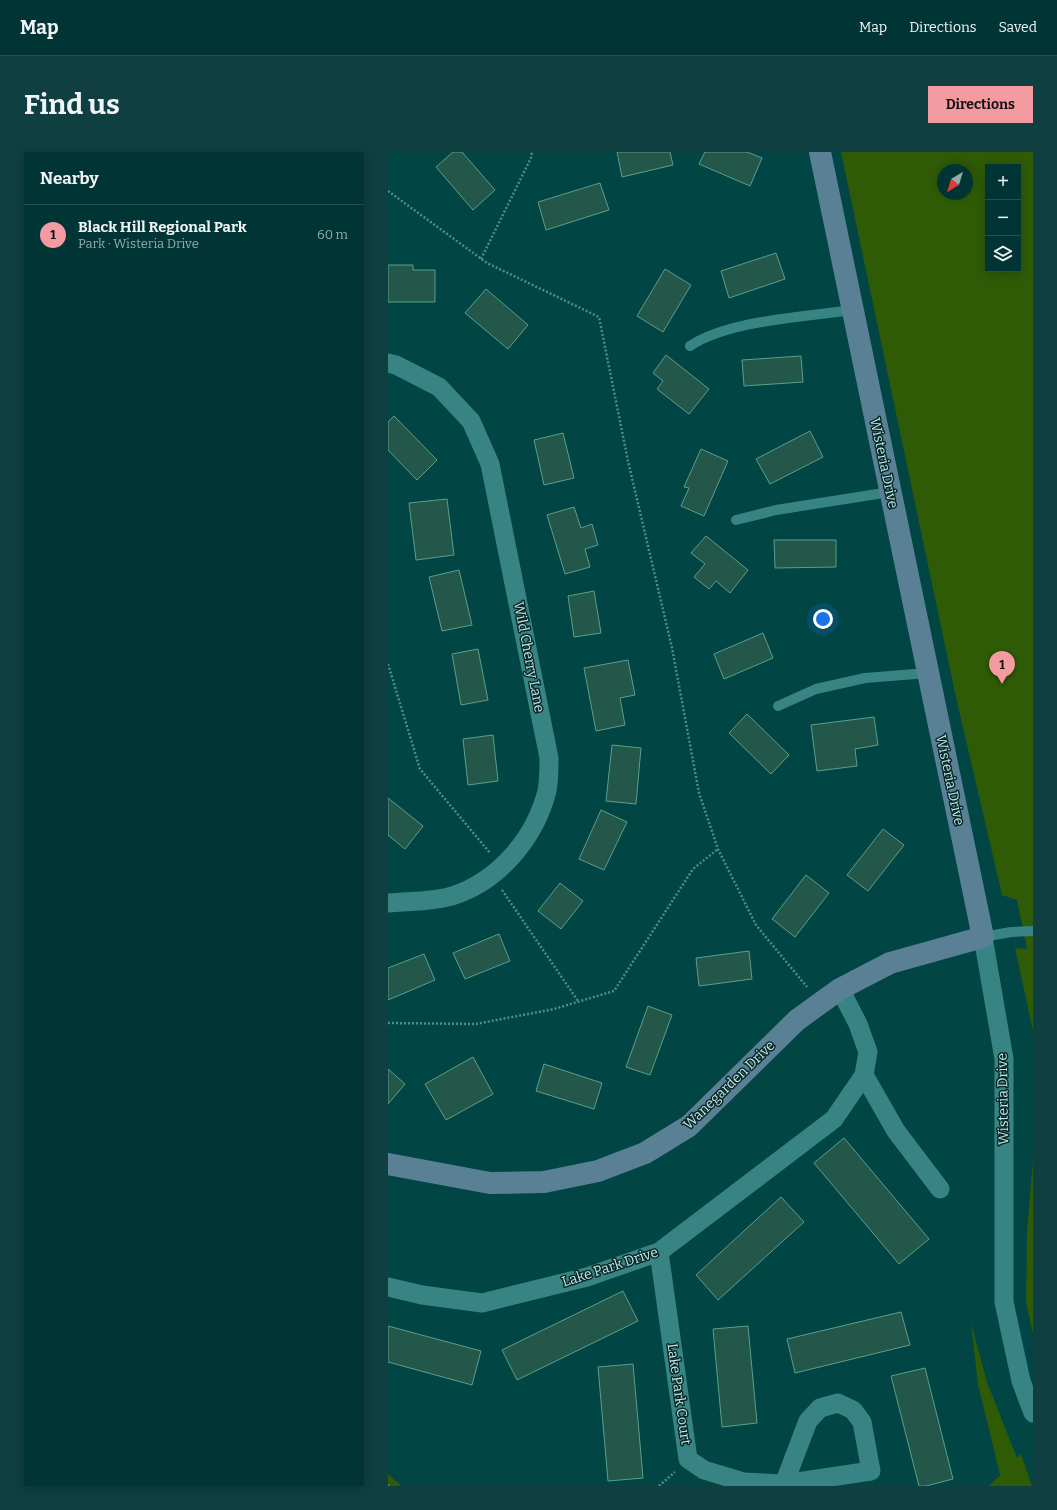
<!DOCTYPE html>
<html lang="en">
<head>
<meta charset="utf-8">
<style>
  body { margin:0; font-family:Bitter,serif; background:#0f3f40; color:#f1f3f6 }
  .controls { position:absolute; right:12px; top:12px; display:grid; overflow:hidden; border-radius:0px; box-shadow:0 2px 10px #0003 }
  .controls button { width:36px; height:36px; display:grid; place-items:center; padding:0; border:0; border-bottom:1px solid #234f4f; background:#013434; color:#f1f3f6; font:20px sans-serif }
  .compass { position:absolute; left:549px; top:12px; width:36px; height:36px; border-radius:50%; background:#013434; box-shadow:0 2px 10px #0003; rotate:218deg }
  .you { position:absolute; left:435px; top:467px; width:14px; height:14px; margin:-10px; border:3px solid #fff; border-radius:50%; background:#1a73e8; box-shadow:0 0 0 6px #1a73e833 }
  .badge { display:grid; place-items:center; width:26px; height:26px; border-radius:50%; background:#f49aa1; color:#111; font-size:13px; font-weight:700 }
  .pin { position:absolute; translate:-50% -33px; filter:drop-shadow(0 1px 2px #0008) }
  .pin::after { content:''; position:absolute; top:21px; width:14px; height:12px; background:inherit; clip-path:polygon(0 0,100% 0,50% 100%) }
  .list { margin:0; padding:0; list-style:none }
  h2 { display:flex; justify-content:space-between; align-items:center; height:52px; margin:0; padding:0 16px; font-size:17px }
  h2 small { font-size:13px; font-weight:400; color:#96aaac }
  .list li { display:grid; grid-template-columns:26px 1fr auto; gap:12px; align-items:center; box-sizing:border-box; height:60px; padding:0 16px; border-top:1px solid #234f4f }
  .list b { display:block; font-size:15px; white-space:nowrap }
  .list p { margin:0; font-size:13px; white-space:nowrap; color:#96aaac }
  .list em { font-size:13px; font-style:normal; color:#96aaac }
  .icon { flex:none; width:22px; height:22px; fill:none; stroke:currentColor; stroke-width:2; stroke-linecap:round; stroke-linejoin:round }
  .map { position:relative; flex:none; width:645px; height:1334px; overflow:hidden; border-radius:0px }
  header { display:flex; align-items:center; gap:24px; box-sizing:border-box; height:56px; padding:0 20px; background:#013434; border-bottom:1px solid #234f4f }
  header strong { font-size:19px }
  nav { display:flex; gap:22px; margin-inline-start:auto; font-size:14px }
  .intro { display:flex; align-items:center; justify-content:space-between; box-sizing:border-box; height:96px; padding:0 24px }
  h1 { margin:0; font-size:28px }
  .button { padding:10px 18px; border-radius:0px; background:#f49aa1; color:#111; font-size:14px; font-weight:700 }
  main { display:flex; gap:24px; padding:0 24px }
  aside { flex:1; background:#013434; border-radius:0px; box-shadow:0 2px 10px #0003 }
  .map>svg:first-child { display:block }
  .green { fill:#2f5b06; fill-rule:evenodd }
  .building { fill:#23574a; stroke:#5b9f8d }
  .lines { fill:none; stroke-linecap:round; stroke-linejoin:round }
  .path { stroke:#548b8a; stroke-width:2.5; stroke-dasharray:2 2; stroke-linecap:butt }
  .lane { stroke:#388484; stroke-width:10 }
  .street { stroke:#388484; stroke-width:19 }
  .secondary { stroke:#5a8096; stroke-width:22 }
  .labels { text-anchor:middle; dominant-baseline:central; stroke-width:3; stroke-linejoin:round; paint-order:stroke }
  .street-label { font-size:14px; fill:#c3e7e6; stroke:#072828 }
</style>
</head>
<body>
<header>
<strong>Map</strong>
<nav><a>Map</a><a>Directions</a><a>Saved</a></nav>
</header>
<div class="intro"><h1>Find us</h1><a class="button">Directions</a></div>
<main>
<aside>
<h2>Nearby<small></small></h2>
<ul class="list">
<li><span class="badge">1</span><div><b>Black Hill Regional Park</b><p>Park · Wisteria Drive</p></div><em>60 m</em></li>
</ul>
</aside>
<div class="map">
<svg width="645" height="1334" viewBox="0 0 645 1334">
  <rect width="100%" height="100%" fill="#014545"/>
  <!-- green -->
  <g class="green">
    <path d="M453,0H645V879L627,796L639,797L629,748L614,743L567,541ZM600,15H630V117H600ZM555,18H579V42H555Z"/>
    <path d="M645,1008V1182L638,1150L639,1079Z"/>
    <path d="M583,1171L599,1230L629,1306L633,1302L644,1334H601L612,1323L590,1232Z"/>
    <path d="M0,1322L14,1334H0Z"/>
  </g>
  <!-- building -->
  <g class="building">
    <path d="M65,0H74L107,38L85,58L48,15Z"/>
    <path d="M229,0H282L285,13L234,25Z"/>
    <path d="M317,0H359L374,6L362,34L311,12Z"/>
    <path d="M212,31L221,58L158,78L150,50Z"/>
    <path d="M388,101L397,127L341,146L333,119Z"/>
    <path d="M0,113H25V118H47V150H0Z"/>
    <path d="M277,117L303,133L275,180L249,164Z"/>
    <path d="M98,137L140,173L120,197L77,161Z"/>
    <path d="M278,203L321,237L301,262L269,237L275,229L265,221Z"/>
    <path d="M413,204L415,230L356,234L354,208Z"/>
    <path d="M6,264L49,308L29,328L0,298V270Z"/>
    <path d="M422,279L435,305L382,332L368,307Z"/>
    <path d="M175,281L186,326L156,333L146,288Z"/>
    <path d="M313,297L340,309L316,364L293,354L301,336L296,335Z"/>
    <path d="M59,347L66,403L28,408L21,351Z"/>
    <path d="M186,355L193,376L204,372L210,393L197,397L202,415L177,422L159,363Z"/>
    <path d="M318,384L360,418L342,441L328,429L321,437L306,425L317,412L303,401Z"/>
    <path d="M386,388H448V415L387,416Z"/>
    <path d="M71,418L84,473L54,479L41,425Z"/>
    <path d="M206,439L213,481L186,485L180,444Z"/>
    <path d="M375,481L385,506L336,527L326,502Z"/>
    <path d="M90,497L100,548L73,553L64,502Z"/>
    <path d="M240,508L247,543L232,546L237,573L208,579L196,516Z"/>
    <path d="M359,562L401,603L383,622L341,581Z"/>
    <path d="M486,565L490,593L467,597L469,614L429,619L423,573Z"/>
    <path d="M105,583L110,629L80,633L75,587Z"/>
    <path d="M224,593L253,596L248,652L218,649Z"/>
    <path d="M0,646L35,674L17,697L0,683Z"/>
    <path d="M213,658L239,670L216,718L191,707Z"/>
    <path d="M495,677L516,693L480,739L459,723Z"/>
    <path d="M418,723L441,741L407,785L384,767Z"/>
    <path d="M172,731L195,749L173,777L150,759Z"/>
    <path d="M111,782L122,809L77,827L65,801Z"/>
    <path d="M361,799L364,827L311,834L308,806Z"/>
    <path d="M36,802L47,828L0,848V816Z"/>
    <path d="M260,854L284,863L262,923L238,915Z"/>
    <path d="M85,905L105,942L58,968L37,932Z"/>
    <path d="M156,912L214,931L206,957L148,939Z"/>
    <path d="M0,917L17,932L0,952Z"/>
    <path d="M456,986L541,1087L511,1112L426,1011Z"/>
    <path d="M393,1045L416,1070L330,1148L308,1123Z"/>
    <path d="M235,1139L250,1169L129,1228L114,1198Z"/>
    <path d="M513,1160L522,1193L407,1221L399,1187Z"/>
    <path d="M0,1174L93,1199L84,1233L0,1210Z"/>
    <path d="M360,1174L369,1271L334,1275L325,1177Z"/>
    <path d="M245,1212L255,1326L220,1329L210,1215Z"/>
    <path d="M537,1216L565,1327L538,1334H531L503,1224Z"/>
  </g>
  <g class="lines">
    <!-- path -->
    <g class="path">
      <path d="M0,39L99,111L211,165L240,309L284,496L311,641L330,697L368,773L419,835"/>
      <path d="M93,107L143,6L144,0"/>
      <path d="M0,512L32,617L102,701"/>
      <path d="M114,738L190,849"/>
      <path d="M0,871L88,872L166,857L226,839L305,717L330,697"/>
      <path d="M0,1333L1,1334"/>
      <path d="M271,1334L287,1320"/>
    </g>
    <!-- lane -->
    <g class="lane">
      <path d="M302,194C341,168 418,165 464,158"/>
      <path d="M348,368L388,358L502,340"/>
      <path d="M390,554L428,537L477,526L540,521"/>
      <path d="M595,785L623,780L645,779"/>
    </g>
    <!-- street -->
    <g class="street">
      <path d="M0,211L8,213L51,235L83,269L102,312L161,606C161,616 161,629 159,639C147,686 111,729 64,744C44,750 20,749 0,751"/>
      <path d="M595,785L616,907V1150L633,1229L645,1261"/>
      <path d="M476,923L508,979L552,1037"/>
      <path d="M271,1100L300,1307L316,1318L356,1330L396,1332L483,1319L474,1270L465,1258L450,1251L432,1256L420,1269L396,1332"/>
      <path d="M0,1135L34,1143L94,1151L199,1125L271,1100L446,967L476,923L480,900L470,872L452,837"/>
    </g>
    <!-- secondary -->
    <path class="secondary" d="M0,1012L102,1031L156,1030L210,1019L257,1001L301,974L409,868L452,837L502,811L595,785L432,0"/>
  </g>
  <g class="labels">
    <!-- street labels -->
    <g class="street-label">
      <text transform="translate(496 311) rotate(78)">Wisteria Drive</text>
      <text transform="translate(141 505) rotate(79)">Wild Cherry Lane</text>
      <text transform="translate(562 628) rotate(78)">Wisteria Drive</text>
      <text transform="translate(341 933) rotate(-44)">Wanegarden Drive</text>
      <text transform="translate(615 947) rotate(-91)">Wisteria Drive</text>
      <text transform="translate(222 1115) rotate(-18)">Lake Park Drive</text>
      <text transform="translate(291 1242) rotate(82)">Lake Park Court</text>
    </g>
  </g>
</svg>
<div class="controls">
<button>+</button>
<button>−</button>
<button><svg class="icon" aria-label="layers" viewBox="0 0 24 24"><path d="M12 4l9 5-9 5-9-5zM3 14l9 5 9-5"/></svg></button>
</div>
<svg class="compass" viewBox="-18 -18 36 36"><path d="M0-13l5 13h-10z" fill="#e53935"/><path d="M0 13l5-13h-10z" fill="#96aaac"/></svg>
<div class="you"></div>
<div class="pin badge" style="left:614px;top:532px">1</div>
</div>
</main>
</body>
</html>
